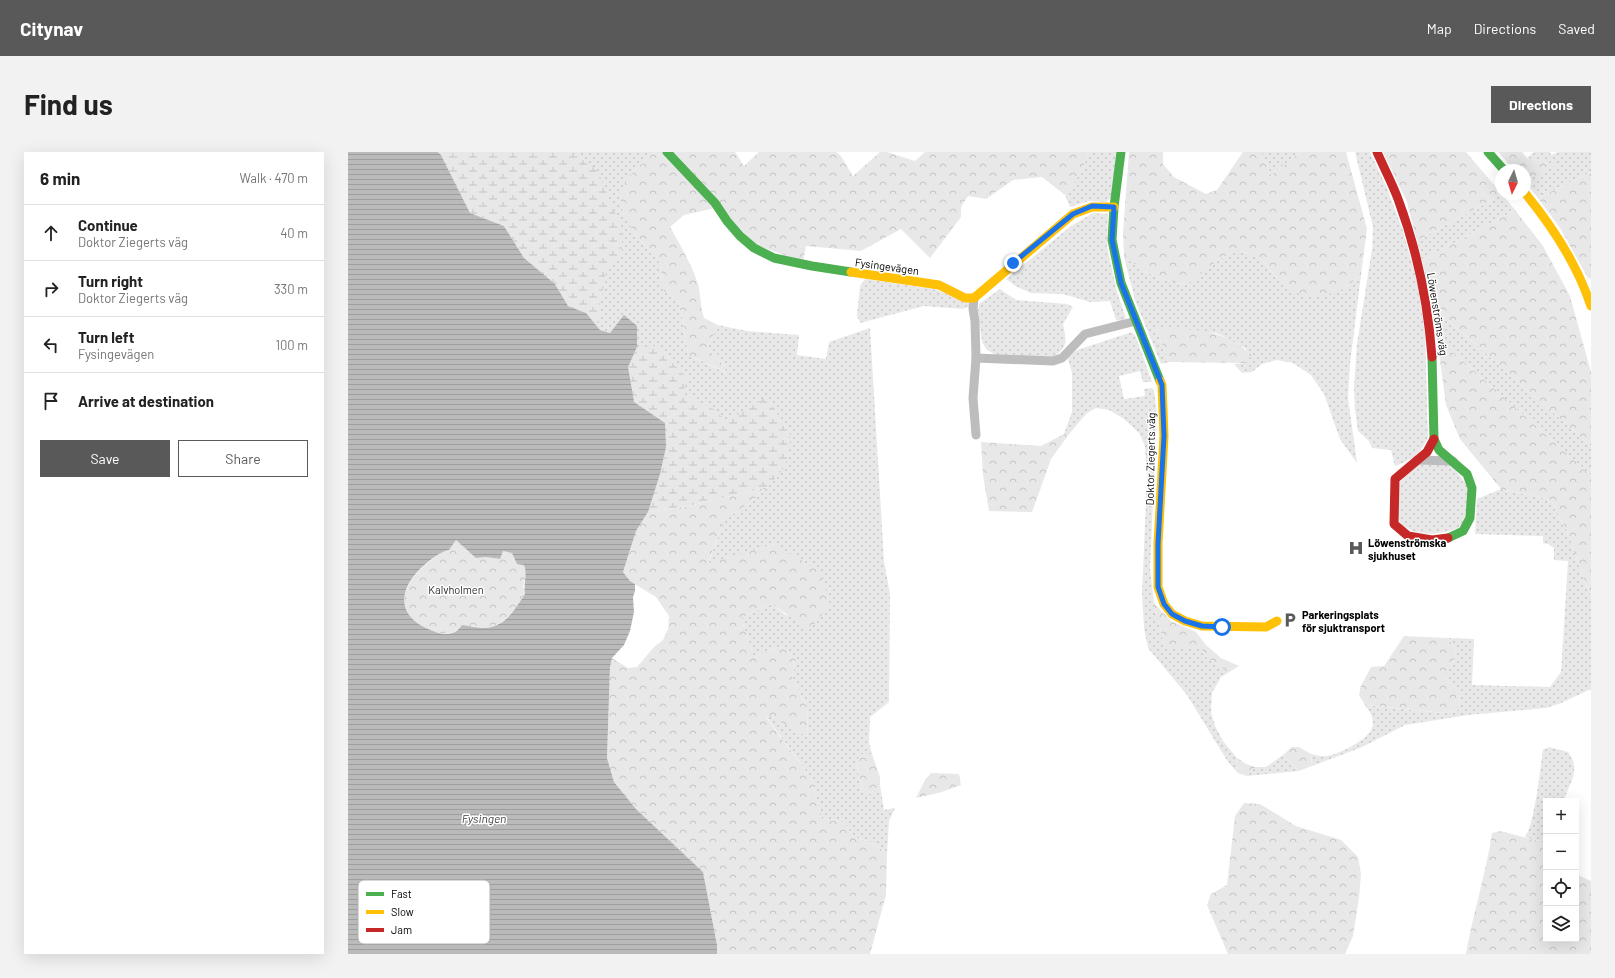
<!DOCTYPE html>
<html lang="en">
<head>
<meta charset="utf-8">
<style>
  body { margin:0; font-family:Barlow,sans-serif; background:#f2f2f2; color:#222 }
  .controls { position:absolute; right:12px; bottom:12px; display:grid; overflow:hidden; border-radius:0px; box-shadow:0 4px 16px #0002 }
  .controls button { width:36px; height:36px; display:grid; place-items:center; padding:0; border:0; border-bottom:1px solid #e0e0e0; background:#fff; color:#222; font:20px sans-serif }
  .compass { position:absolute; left:1147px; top:12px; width:36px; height:36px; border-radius:50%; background:#fff; box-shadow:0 4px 16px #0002; rotate:185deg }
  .stop { position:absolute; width:12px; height:12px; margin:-9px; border:3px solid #1a73e8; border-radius:50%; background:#fff }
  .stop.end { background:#1a73e8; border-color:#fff; box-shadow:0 1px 4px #0008 }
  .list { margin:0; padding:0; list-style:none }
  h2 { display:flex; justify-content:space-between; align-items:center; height:52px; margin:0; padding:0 16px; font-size:17px }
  h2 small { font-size:13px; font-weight:400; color:#767676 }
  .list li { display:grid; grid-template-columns:26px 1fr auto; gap:12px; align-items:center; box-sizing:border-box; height:56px; padding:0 16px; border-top:1px solid #e0e0e0 }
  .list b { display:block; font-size:15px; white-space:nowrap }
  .list p { margin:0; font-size:13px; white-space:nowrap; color:#767676 }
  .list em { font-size:13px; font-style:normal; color:#767676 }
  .actions { display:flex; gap:8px; padding:12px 16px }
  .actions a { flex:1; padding:9px 0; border:1px solid #595959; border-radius:0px; text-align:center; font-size:14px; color:#595959 }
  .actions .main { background:#595959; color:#fff }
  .icon { flex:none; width:22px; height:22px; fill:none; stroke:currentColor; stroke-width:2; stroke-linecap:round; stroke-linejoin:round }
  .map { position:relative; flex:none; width:1243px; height:802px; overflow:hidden; border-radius:0px }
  header { display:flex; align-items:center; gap:24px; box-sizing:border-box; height:56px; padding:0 20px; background:#595959; color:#fff }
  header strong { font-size:19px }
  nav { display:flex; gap:22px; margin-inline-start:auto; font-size:14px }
  .intro { display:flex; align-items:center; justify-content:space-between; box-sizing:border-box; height:96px; padding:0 24px }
  h1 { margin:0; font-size:28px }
  .button { padding:10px 18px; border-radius:0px; background:#595959; color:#fff; font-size:14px; font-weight:700 }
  main { display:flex; gap:24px; padding:0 24px }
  aside { flex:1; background:#fff; border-radius:0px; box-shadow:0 4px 16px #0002 }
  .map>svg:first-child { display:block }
  .grass { fill:url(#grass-dots) }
  .forest { fill:url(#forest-crowns) }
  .wetland { fill:url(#wetland-marsh) }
  .water { fill:url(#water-rules); fill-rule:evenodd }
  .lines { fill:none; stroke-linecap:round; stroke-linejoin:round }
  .street { stroke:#bdbdbd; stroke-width:9 }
  .fast { stroke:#4caf50; stroke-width:9 }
  .slow { stroke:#ffc107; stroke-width:9 }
  .jam { stroke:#c62828; stroke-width:9 }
  .route { stroke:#1a73e8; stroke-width:5 }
  .labels { text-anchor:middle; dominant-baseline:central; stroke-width:3; stroke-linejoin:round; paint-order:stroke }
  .street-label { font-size:11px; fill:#000; stroke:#fff }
  .poi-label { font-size:11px; font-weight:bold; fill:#000; stroke:#fff; text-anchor:start }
  .park-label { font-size:11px; fill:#2d2d2d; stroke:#fff }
  .water-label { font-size:12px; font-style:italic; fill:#3e3e3e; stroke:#fff }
  .key { fill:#fff; stroke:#b2b2b2; stroke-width:1 }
  .key-label { font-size:11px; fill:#000 }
</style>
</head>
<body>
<header>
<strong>Citynav</strong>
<nav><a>Map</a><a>Directions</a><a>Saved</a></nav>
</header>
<div class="intro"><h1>Find us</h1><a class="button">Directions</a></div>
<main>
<aside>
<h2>6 min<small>Walk · 470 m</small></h2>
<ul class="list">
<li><svg class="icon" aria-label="ahead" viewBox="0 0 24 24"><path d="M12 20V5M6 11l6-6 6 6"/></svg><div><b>Continue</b><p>Doktor Ziegerts väg</p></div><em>40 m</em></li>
<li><svg class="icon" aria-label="right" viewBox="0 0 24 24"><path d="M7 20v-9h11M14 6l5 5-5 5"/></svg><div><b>Turn right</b><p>Doktor Ziegerts väg</p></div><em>330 m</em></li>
<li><svg class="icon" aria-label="left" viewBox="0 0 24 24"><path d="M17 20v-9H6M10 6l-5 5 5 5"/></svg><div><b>Turn left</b><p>Fysingevägen</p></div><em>100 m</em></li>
<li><svg class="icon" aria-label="arrive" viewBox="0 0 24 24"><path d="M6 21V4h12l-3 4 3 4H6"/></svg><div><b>Arrive at destination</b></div></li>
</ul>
<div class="actions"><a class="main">Save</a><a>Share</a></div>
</aside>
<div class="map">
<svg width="1243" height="802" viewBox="0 0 1243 802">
  <defs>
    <pattern id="grass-dots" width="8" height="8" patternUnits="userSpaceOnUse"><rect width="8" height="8" fill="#e8e8e8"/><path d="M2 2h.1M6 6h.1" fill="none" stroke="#c5c5c5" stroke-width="1.8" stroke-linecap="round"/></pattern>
    <pattern id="forest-crowns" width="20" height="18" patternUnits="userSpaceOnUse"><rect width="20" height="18" fill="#e8e8e8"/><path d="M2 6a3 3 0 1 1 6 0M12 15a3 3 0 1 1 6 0" fill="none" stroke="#c5c5c5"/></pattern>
    <pattern id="wetland-marsh" width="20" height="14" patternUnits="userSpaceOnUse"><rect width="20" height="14" fill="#e8e8e8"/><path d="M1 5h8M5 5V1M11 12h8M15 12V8" fill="none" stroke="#c5c5c5"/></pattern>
    <pattern id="water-rules" width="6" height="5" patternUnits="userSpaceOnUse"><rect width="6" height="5" fill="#bababa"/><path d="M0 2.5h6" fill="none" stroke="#9e9e9e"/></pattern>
  </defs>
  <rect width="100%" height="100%" fill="#fff"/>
  <!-- grass -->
  <g class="grass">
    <path d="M90,0H306L280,25L285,80L313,112L314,137L330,150L335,168L340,203L377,220V214L365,203L360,194L370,173L399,179L451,183L449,203L478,207L481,190L522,176L536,409L542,442L541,550L522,565L521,591L524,602H514L508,610L515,642H522L532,633L536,658L547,656L541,669L539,701L521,689L507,686L495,670L474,667L463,626L418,564H427L447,579L460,584L459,556L444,525L448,507L433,494L406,505L393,466L424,452L439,464L427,392L360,412L376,368L402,351L420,335L300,360L312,322L262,181L252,178Z"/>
    <path d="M740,0H770L764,45L758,50L741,49L722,55L717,43L735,17Z"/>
    <path d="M913,0H953L923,23Z"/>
    <path d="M1007,0H1022L1038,34L1055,79L1069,129L1077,181L1080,286C1071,303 1064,308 1047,314L1043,298L1024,296L1021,289L1010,279L1007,258L1006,235L1009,192L1024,97L1025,75Z"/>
    <path d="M1186,0H1202L1203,3L1210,0H1243V20L1190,46L1177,29L1208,13L1179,6Z"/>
    <path d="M1154,42L1167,58L1074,108L1069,89Z"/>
    <path d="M745,61L760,62L759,95L769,140L778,166L774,169L768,168L762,149L742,150L715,142L683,141L669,135L658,127L723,74Z"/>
    <path d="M890,98L913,107L933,131L995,138L1013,123L1002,212L1000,246L1009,311L992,287L976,242L963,223L945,211L929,208L914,212L904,220L894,221L886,212L897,211L903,203L897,196L869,181L808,177L821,210L813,212L787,148L776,105L807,125L838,133L870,108Z"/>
    <path d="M517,127L585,137L622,150V154L615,157L576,154L512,171L509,163L512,134Z"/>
    <path d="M652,137L668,148L719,152L725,155L715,172C718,188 721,194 706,205L648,203L639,198L634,190L630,158L631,152Z"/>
    <path d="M1085,155L1243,294V323L1089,186Z"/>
    <path d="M784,180L788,185L804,230H795L792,219L771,224L776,247L797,244L796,237L804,236L806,239L809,262L802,417L806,451L817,496H853L859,506L877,518L891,514L873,525L864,541L863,560L867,574L875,589L888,605L890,621L880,610L839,543L800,496L796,476L794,441L799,327L797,294L791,281L776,267L761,258L748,256L739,261L721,282H716L724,260V221L720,207L721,204L729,198Z"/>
    <path d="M1069,312L1104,313L1120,335L1119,365L1110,376L1097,380L1083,382L1067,380L1055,374L1050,366V332Z"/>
    <path d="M1153,337L1203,348L1221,383L1237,431L1243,444V537L1213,551L1198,556L1120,563L1057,573L1012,596L964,614L963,602C968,603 974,605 979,604C991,602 1020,588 1024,576C1027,567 1022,560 1017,553L1096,561L1112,557L1110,538L1099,529L1098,520L1105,512L1108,498L1100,486L1126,487L1124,533L1202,535L1213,520L1220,409L1206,408V396L1200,392L1195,391V384L1127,382L1129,347Z"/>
    <path d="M1201,595L1220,600C1234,619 1221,630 1216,649H1198V691L1177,685C1187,671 1192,617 1195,598Z"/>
    <path d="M935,603L951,619L899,624L907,615H918Z"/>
  </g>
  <!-- forest -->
  <g class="forest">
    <path d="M306,0H315L367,56L336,63L322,75C332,93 343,111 350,132C353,143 352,155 356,166L370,173L360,194L365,203L377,214L378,220L340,203L335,168L330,150L314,137L313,112L285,80L274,58L272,41L280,25Z"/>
    <path d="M322,0H387L396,14L411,0H488L493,4L505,24L532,0H539L567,9L577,0H740L735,17L717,43L694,25L665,28L638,47L620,44L613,55V65L582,106L553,77L513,99L458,94L455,110L406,92Z"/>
    <path d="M781,0H815V12L826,25L858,42L869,38L895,0H913L923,23L953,0H998L1019,77L1013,123L995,138L974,144L953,143L933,131L913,107L890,98L870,108L838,133L807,125L776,105L775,81Z"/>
    <path d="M1035,0H1118L1154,42L1069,89L1059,50Z"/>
    <path d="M1150,0H1174L1179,6L1209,13L1177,29V18H1166Z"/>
    <path d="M1243,20V127L1240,126L1212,76L1190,46Z"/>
    <path d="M1167,58L1195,94L1222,144L1243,220V294L1085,155L1074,108Z"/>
    <path d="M808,177C845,177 874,176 904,203L897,211L821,210Z"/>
    <path d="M1089,186L1243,323V444L1237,431L1221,383L1203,348L1153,337L1112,287L1098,253Z"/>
    <path d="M716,282H721L703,307L684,360L641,359L635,323L633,290L693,294Z"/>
    <path d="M420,335L402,351L376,368L360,411L427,392L474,421L482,453L461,478L424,452L393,466L406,505L433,494L448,507L444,525L459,556L460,584L447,579L427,565H418L463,626L474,667L495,670L507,686L521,689L539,701L538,743L522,802H369V793L355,720L288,657L266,630L259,606L262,515L264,506L280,516L289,515L306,495L315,488L320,477L321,464L308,445L282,429L275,420L288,379L300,360L341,354Z"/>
    <path d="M108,388L128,406L138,405L151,407L155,399L164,401L176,413L179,421L175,434L177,442C165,460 157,475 133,476C130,476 127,474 124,474C113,474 106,484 92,481C45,471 47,436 81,410C88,405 92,400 101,398Z"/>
    <path d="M806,451L823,469L848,480L858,493L873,506L891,514L877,518L859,506L853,496H817Z"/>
    <path d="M1056,484L1100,486L1108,498L1105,512L1098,520L1099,529L1110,538L1112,557L1096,561L1017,553L1011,543L1013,534L1023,515L1036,514Z"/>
    <path d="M944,595H951L963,602L964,614L951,619L935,603Z"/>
    <path d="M514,602H524L532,625V633L522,642H515L508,610Z"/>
    <path d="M888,605L898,612L907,615L899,624L890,621Z"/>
    <path d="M583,621L611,622L613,633L594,640L568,646L577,628Z"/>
    <path d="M896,651L912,652L948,674L993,688L1010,705L1013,722L1011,746L1005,784L997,802H880L859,753L863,742L879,733L887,664Z"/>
    <path d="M1152,679L1198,691V787H1228V722L1243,729V802H1118C1125,761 1138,722 1144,681Z"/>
  </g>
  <!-- wetland -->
  <g class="wetland">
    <path d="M90,0H224L250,19L274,78V102L259,115L249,173L238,161L220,154L207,132L176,106L156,74L122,61L93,3Z"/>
    <path d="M308,194L339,226L335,242L369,259L378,270L418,245L442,280V301L435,317L420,335L341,354L300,360L312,322L318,295L317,271L286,250L280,215L289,195Z"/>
  </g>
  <!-- water -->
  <path class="water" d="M0,0H90L93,3L122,61L156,74L176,106L207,132L220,154L238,161L252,178L262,181L276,163L289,174V195L280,215L286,250L317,271L318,295L312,322L300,360L288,379L275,420L282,429L287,432V439L285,445L286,460L282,479L276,493L264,506L262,515L259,606L266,630L288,657L355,720L369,793V802H0ZM108,388L128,406L138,405L152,407L155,399L164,401L169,412L176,413C180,423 175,432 177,442C165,460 157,476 133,476C127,475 120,474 114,473C111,477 109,480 104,481C97,484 87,480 80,477C49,464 50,438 73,416C81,409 91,400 101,398Z"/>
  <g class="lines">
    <!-- street -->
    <g class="street">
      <path d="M626,146L625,157L627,169L628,206L625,246L628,283"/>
      <path d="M628,206L705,209L714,206L737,182L788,169"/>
      <path d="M1069,308L1105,309"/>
    </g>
    <!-- fast -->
    <g class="fast">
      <path d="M319,0L367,51L379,69L392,84L406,96L426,106L464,114L503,120"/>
      <path d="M773,0L766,55L764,88L773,131L812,229"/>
      <path d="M1140,0L1156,18"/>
      <path d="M1084,205L1086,287L1091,298L1119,322L1124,336L1122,366L1115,379L1100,386"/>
    </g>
    <!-- slow -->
    <g class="slow">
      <path d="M1177,41C1205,75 1229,112 1243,154"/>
      <path d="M503,120L591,133L617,146H626L725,62L744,55H766"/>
      <path d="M812,229L814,233L816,284L810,392V435L816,452L824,462L837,469L854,474L918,475L929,469"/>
    </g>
    <!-- jam -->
    <g class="jam">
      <path d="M1029,0C1036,16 1044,31 1050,47C1069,98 1080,151 1084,205"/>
      <path d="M1086,287L1079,300L1047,327L1046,372L1060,384L1084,388L1100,386"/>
    </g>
  </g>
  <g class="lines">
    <!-- route -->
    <path class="route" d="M665,111L725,62L744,54L766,55L764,88L773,131L814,233L816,284L810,392V435L816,452L824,462L837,469L854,474L874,475"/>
  </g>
  <!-- icons -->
  <defs>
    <g id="hospital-bare" transform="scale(1.2)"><path d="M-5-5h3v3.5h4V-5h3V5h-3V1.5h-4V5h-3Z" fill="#595959" stroke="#fff" stroke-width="2.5" paint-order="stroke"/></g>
    <g id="parking-bare" transform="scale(1.2)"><path d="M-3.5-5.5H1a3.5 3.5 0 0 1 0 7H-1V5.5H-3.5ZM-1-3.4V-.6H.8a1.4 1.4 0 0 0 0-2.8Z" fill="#595959" stroke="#fff" stroke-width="2.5" paint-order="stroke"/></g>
  </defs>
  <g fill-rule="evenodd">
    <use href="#hospital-bare" x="1008" y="396"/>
    <use href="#parking-bare" x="942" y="468"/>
  </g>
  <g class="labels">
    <!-- street labels -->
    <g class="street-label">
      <text transform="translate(539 114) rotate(8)">Fysingevägen</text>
      <text transform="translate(1090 162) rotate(81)">Löwenströms väg</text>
      <text transform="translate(802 307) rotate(-89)">Doktor Ziegerts väg</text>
    </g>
    <!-- poi labels -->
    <g class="poi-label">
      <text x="1020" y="390">Löwenströmska<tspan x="1020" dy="13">sjukhuset</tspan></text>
      <text x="954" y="462">Parkeringsplats<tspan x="954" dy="13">för sjuktransport</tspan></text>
    </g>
    <!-- park labels -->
    <g class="park-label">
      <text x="108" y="437">Kalvholmen</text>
    </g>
    <!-- water labels -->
    <g class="water-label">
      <text x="136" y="666">Fysingen</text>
    </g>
  </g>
  <!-- legend -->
  <rect x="10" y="728" width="132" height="64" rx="6" class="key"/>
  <rect x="18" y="740" width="18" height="4" fill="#4caf50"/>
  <rect x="18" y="758" width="18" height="4" fill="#ffc107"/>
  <rect x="18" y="776" width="18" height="4" fill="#c62828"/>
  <g class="key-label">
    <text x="43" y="746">Fast</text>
    <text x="43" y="764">Slow</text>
    <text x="43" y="782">Jam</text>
  </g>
</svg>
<div class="controls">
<button>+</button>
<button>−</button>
<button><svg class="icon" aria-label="locate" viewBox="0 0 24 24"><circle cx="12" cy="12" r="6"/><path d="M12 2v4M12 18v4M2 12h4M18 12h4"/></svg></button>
<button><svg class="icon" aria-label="layers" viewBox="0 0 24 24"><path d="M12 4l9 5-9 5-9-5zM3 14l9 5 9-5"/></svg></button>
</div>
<svg class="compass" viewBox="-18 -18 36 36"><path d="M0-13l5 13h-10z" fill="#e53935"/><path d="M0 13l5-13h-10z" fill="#767676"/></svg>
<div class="stop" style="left:874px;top:475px"></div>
<div class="stop end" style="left:665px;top:111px"></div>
</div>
</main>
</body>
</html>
